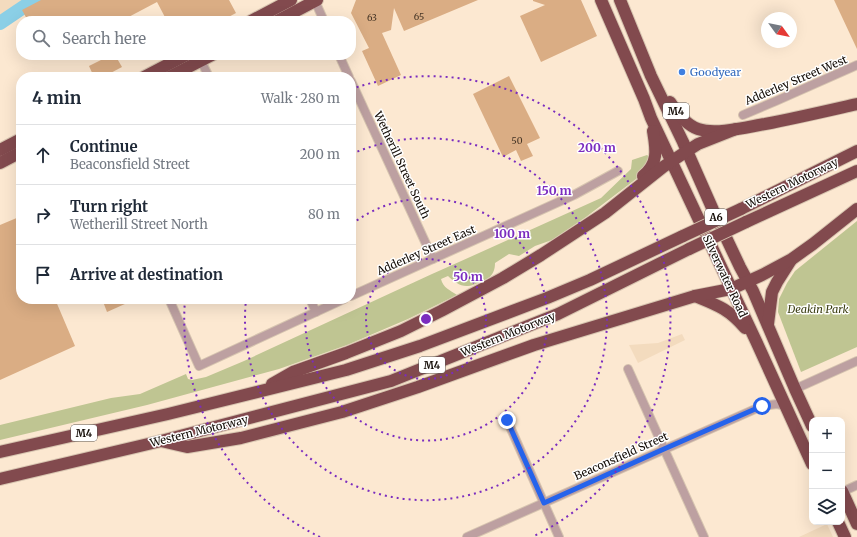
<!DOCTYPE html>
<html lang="en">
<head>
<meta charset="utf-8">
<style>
  body { margin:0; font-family:Merriweather,serif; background:#f6f6f7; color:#1f2937 }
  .controls { position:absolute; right:12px; bottom:12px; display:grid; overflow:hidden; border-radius:8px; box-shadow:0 4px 16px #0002 }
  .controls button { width:36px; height:36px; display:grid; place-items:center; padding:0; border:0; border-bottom:1px solid #e0e1e3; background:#fff; color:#1f2937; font:20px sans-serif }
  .compass { position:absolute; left:761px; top:12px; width:36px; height:36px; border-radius:50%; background:#fff; box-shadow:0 4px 16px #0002; rotate:123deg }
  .stop { position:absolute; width:12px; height:12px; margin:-9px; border:3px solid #2563eb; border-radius:50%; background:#fff }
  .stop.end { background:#2563eb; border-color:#fff; box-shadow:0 1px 4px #0008 }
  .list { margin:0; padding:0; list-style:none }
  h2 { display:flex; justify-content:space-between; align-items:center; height:52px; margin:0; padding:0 16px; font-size:17px }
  h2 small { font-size:13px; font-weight:400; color:#747a83 }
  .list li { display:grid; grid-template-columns:26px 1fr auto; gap:12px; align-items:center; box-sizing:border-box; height:60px; padding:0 16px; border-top:1px solid #e0e1e3 }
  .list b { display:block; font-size:15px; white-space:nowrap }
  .list p { margin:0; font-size:13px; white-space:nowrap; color:#747a83 }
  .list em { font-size:13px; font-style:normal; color:#747a83 }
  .icon { flex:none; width:22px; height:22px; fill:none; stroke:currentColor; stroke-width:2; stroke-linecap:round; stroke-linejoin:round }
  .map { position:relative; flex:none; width:857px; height:537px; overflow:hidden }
  .search { position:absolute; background:#fff; box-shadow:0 4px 16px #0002; left:16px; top:16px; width:340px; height:44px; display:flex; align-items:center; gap:10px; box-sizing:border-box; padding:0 14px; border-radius:16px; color:#747a83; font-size:15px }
  .panel { position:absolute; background:#fff; box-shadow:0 4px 16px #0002; left:16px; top:72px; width:340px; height:232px; border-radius:16px }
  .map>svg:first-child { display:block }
  .built { fill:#f3dbbe }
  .green { fill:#bfc592 }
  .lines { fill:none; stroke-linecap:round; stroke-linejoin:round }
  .river { stroke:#8bcfe6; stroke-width:14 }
  .building { fill:#daad84 }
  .minor-casing { stroke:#d7c5b0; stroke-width:10 }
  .highway-casing { stroke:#d7c5b0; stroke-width:14 }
  .minor { stroke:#bda0a1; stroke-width:8 }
  .highway { stroke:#824a4e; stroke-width:12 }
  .highway-bridge-casing { stroke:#d7c5b0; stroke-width:14; stroke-linecap:butt }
  .highway-bridge { stroke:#824a4e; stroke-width:12 }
  .route { stroke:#2563eb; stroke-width:5 }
  .ring { fill:none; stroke:#7b2cbf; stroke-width:2; stroke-dasharray:2 4 }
  .shop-dot { fill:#3f7fe0; stroke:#fff; stroke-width:1.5 }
  .labels { text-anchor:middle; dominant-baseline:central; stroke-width:3; stroke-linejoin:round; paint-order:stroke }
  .number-label { font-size:9px; fill:#443425 }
  .shield { fill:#fff; stroke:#595450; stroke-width:1 }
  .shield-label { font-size:10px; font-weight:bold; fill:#120b05 }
  .shop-label { font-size:11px; fill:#366cbe; stroke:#fff; text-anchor:start }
  .street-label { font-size:11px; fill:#120b05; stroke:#fff }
  .park-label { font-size:11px; font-style:italic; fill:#393c10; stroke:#fff }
  .centre { fill:#7b2cbf; stroke:#fff; stroke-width:2 }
  .ring-label { font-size:12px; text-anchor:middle; font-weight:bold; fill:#7b2cbf; stroke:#fff; stroke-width:3; stroke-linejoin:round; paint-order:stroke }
</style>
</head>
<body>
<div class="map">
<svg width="857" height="537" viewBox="0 0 857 537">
  <rect width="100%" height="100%" fill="#fce8d1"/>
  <!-- built -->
  <g class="built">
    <path d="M0,0H34L0,23Z"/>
    <path d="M682,334L685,340L638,363L629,345L658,343Z"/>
    <path d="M827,524L833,537H799Z"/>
  </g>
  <!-- green -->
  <g class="green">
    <path d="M647,155L651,158L643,172L636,179L586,217L552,240L535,246L519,256L509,254L495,263C495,276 488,279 478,283C475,284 471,286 468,286C461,287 453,281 448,276L441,279C443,288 450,290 457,295L408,319L347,345L279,369L147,405L0,440V425L111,398L140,394L186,374L188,379L192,380L206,377L244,361L432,274L459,262L601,198L631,169L632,160Z"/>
    <path d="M857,221V347L801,372L778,312L779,299L787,283L795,271Z"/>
  </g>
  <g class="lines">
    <!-- river -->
    <path class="river" d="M0,23L34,0"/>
  </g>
  <!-- building -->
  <g class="building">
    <path d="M41,0H229L236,13L221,21H167L157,2L121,21H28L22,10Z"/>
    <path d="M356,0H478L404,31L394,8L391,30L382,33L401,75L378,86L362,51L369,48L351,13Z"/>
    <path d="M533,0H581L597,36L541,62L520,16L545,5L533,1Z"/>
    <path d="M834,0H857V49Z"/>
    <path d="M111,55H115L122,67L103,77H94L89,66Z"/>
    <path d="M509,76L540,138L527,144L533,156L521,161L516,150L503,157L473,94Z"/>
    <path d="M19,217L21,222V299H55L75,346L0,380V225Z"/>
    <path d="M102,299H136L107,312Z"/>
  </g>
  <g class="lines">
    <!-- minor casing -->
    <g class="minor-casing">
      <g id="minor">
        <path d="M315,1L324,21"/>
        <path d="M198,55L209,77"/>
        <path d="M339,55L349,77"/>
        <path d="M351,81L433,259"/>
        <path d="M743,115L776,101L857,65"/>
        <path d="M351,296L574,195L618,171"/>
        <path d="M169,299L199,366L344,299"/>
        <path d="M310,299L316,312"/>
        <path d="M628,369L704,537"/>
        <path d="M795,389L857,361"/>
        <path d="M507,420L559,537"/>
        <path d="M842,492L857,485"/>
        <path d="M467,537L762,406L777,404L786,406"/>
      </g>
    </g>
    <!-- highway casing -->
    <g class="highway-casing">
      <g id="highway">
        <path d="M601,0L644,99L651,118L756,341L812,464"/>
        <path d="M620,0L651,76L683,142L713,210L740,267L753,291L795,389L812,426"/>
        <path d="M251,21L291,0"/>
        <path d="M277,21L317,0"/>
        <path d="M144,77L186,55"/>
        <path d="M169,77L212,55"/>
        <path d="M670,102C677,113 686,125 698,129C716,135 747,127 765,124C796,118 826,111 857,104"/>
        <path d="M0,150L21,139"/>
        <path d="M0,163L21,152"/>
        <path d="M643,176C659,163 656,149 653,131"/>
        <path d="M741,209L857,151"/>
        <path d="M746,222L857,171"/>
        <path d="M695,296C717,305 729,309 745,328"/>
        <path d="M768,324L772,292L777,282L791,260"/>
        <path d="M272,384L293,372L346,353L401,331L441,311L503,278L541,255L605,213L663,167L687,151L698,144L736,129"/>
        <path d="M161,441L187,447L241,438L342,412L418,387L534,345L695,296L731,289L762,275L792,259L813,244L857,209"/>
        <path d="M0,452L168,414L346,370L420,346L547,298L590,280L683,236"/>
        <path d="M0,479L161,441L391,381L558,314L689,249"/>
        <path d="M842,491L857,524"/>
        <path d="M838,522L845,537"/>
      </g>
    </g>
    <!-- minor -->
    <use href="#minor" class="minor"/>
    <!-- highway -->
    <use href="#highway" class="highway"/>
    <!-- highway-bridge casing -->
    <g class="highway-bridge-casing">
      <g id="highway-bridge">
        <path d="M683,236L741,209"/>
        <path d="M689,249L746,222"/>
      </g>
    </g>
    <!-- highway-bridge -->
    <use href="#highway-bridge" class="highway-bridge"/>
  </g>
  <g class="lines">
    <!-- route -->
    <path class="route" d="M507,420L544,503L664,449L762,406"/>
  </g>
  <!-- distance rings -->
  <g class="ring">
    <circle cx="426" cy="319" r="60"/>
    <path d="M352 224A121 121 0 1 1 307 299"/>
    <path d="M352 154A181 181 0 1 1 246 300"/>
    <path d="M320 537A242 242 0 0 1 185 300M351 89A242 242 0 0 1 532 537"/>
  </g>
  <!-- markers -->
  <circle class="shop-dot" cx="682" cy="72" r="4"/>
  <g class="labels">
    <!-- number labels -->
    <g class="number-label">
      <text x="419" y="16">65</text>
      <text x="372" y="17">63</text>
      <text x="517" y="140">50</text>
    </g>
    <!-- shield labels -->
    <g class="shield">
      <rect x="663" y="103" width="26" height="16" rx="3"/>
      <rect x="705" y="209" width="22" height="16" rx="3"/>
      <rect x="419" y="357" width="26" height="16" rx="3"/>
      <rect x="71" y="425" width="26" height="16" rx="3"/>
    </g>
    <g class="shield-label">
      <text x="676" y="111">M4</text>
      <text x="716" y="217">A6</text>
      <text x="432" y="365">M4</text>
      <text x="84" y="433">M4</text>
    </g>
    <!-- shop labels -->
    <g class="shop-label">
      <text x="690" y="72">Goodyear</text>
    </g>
    <!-- street labels -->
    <g class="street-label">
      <text transform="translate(796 80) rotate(-23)">Adderley Street West</text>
      <text transform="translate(402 165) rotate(65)">Wetherill Street South</text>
      <text transform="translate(792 183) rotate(-26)">Western Motorway</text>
      <text transform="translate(426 250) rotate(-24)">Adderley Street East</text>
      <text transform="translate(725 276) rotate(65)">Silverwater Road</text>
      <text transform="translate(508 334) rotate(-22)">Western Motorway</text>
      <text transform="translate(199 431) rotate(-14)">Western Motorway</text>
      <text transform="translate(621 456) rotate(-24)">Beaconsfield Street</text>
    </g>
    <!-- park labels -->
    <g class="park-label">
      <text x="818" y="309">Deakin Park</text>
    </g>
  </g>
  <circle cx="426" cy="319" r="6" class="centre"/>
  <g class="ring-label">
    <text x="597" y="152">200 m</text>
    <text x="554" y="195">150 m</text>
    <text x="512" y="238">100 m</text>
    <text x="468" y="281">50 m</text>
  </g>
</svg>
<div class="controls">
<button>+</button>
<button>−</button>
<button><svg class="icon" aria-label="layers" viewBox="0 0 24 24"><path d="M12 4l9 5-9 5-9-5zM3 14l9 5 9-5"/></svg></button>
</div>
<svg class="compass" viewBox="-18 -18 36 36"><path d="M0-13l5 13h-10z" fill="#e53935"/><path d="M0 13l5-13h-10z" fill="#747a83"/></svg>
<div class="stop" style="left:762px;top:406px"></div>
<div class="stop end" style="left:507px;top:420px"></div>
<div class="search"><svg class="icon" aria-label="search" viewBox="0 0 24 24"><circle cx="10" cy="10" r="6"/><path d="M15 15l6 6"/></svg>Search here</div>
<section class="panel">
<h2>4 min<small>Walk · 280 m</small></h2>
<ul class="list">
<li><svg class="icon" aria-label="ahead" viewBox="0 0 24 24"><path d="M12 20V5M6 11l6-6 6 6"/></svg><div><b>Continue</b><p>Beaconsfield Street</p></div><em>200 m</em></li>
<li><svg class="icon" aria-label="right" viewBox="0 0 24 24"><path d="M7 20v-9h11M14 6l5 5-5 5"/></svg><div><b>Turn right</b><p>Wetherill Street North</p></div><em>80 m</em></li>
<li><svg class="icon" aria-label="arrive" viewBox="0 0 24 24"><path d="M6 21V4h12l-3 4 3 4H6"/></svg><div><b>Arrive at destination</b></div></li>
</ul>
</section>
</div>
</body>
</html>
